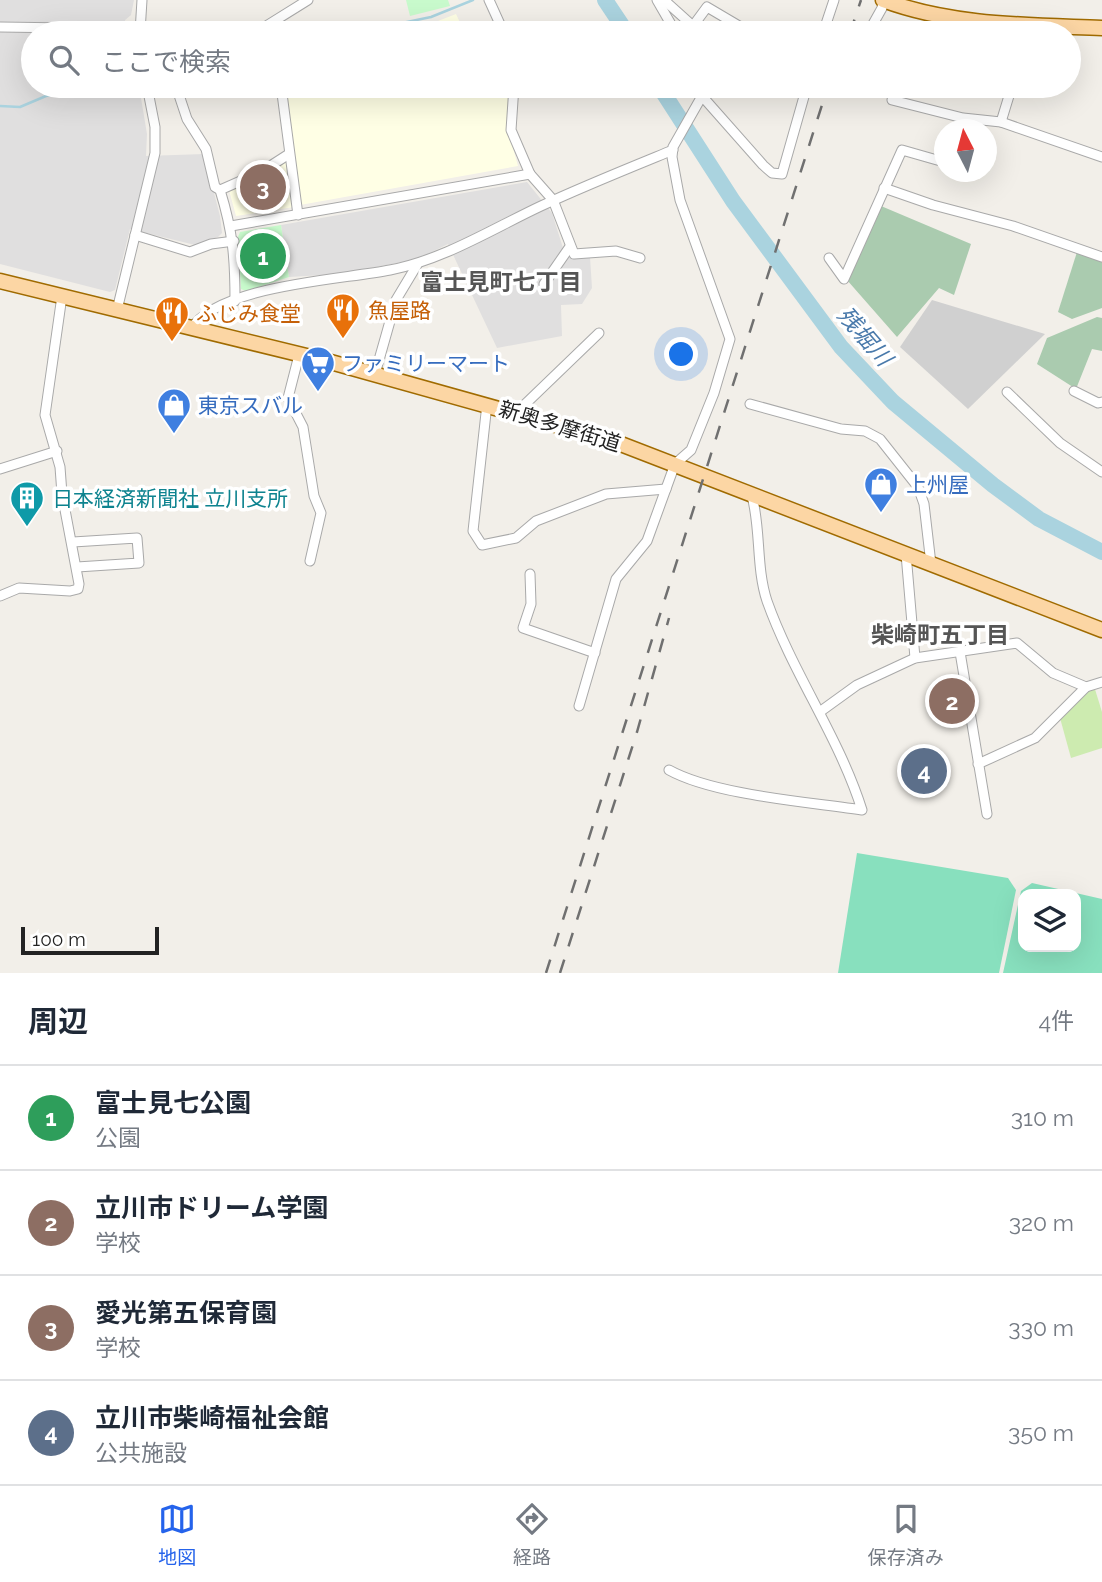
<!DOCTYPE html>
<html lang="ja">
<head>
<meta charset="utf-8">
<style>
  body { margin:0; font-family:Raleway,"Noto Sans JP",sans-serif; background:#f6f6f7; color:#1f2937 }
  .controls { position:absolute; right:21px; bottom:21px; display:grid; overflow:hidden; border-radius:14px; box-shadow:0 7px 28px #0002 }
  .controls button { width:63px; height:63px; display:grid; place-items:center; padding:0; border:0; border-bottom:2px solid #e0e1e3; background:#fff; color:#1f2937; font:35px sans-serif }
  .compass { position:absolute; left:934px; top:119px; width:63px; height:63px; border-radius:50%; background:#fff; box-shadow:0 7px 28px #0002; rotate:354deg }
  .scale { position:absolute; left:21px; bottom:18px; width:138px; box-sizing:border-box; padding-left:7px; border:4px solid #222; border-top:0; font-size:19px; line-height:24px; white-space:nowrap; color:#222; -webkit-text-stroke:5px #fff; paint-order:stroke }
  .you { position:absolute; left:682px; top:355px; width:24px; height:24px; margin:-18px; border:5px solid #fff; border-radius:50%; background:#1a73e8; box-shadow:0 0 0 10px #1a73e833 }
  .badge { display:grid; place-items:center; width:46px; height:46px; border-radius:50%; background:#2563eb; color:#fff; font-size:23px; font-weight:700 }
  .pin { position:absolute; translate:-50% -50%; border:4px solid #fff; box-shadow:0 2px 7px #0006 }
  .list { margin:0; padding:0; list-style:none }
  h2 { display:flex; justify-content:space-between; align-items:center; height:91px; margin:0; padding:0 28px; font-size:30px }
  h2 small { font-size:23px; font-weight:400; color:#747a83 }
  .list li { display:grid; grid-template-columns:46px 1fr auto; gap:21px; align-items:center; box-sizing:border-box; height:105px; padding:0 28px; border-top:2px solid #e0e1e3 }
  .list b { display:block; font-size:26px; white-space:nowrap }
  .list p { margin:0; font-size:23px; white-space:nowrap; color:#747a83 }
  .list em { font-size:23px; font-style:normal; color:#747a83 }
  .icon { flex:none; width:38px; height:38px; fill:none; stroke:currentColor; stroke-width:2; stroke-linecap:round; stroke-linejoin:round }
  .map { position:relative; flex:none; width:1102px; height:973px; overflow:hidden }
  .search { position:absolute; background:#fff; box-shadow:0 7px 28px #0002; left:21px; right:21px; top:21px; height:77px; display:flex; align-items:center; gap:18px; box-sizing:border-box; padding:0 24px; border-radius:38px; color:#747a83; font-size:26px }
  .sheet { height:511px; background:#fff }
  nav { display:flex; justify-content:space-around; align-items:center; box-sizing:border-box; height:98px; border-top:2px solid #e0e1e3; background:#fff; font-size:19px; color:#747a83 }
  nav a { display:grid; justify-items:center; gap:4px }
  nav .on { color:#2563eb }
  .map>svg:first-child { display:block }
  .residential { fill:#e0dfdf }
  .education { fill:#ffffe5 }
  .religious { fill:#d0d0d0 }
  .grass { fill:#cdebb0 }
  .cemetery { fill:#aacbaf }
  .park { fill:#c8facc }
  .pitch { fill:#88e0be; fill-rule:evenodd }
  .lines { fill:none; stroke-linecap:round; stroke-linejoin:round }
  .stream { stroke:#aad3df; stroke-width:2.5 }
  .river { stroke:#aad3df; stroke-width:16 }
  .minor-casing { stroke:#a9a9a9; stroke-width:11 }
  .primary-casing { stroke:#a06b00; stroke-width:17 }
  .minor { stroke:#fff; stroke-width:9 }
  .primary { stroke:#fcd6a4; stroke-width:14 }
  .rail { stroke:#707070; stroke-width:2.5; stroke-dasharray:14 14; stroke-linecap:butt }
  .labels { text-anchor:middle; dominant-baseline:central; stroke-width:7; stroke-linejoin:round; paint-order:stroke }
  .food-label { font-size:21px; fill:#c56008; stroke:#fff; text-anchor:start }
  .shop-label { font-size:21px; fill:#366cbe; stroke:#fff; text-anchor:start }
  .street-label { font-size:21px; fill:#222; stroke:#fff }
  .culture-label { font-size:21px; fill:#0d838f; stroke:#fff; text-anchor:start }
  .neighbourhood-label { font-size:23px; font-weight:bold; fill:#555; stroke:#fff }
  .water-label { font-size:23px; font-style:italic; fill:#4a7aab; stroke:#fff }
</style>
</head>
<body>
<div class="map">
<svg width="1102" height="973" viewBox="0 0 1102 973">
  <rect width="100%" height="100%" fill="#f2efe9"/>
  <!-- residential -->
  <g class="residential">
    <path d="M0,0H134L131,15L125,20L126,33H33V86H139L147,134L146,156L204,154L220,216L222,233L218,237L195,245L130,229L115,290L110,292L0,264Z"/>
    <path d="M527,182L552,213L563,248L571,258L590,257L592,288L582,304L561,305L562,336L497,348L448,244L418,259L340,274L289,277L281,225Z"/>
  </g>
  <!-- education -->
  <g class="education">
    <path d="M456,14L465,33H369L438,21Z"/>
    <path d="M283,86H494L497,94L508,92V130L518,166L300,205Z"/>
    <path d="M284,161H288L294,207L236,216L229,190L260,177Z"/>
  </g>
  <!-- religious -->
  <path class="religious" d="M932,300L1045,334L968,409L900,347Z"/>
  <!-- grass -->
  <path class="grass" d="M1094,686L1102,712V748L1071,758L1060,718L1087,689Z"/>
  <!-- cemetery -->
  <g class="cemetery">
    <path d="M881,206L971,244L954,295L939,288L897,337L847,280Z"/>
    <path d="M1077,252L1102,261V308L1072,319L1058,312Z"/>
    <path d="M1097,317L1102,318V351L1092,349L1076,389L1037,364L1047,338Z"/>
  </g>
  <!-- park -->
  <g class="park">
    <path d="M406,0H448L450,6L410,16Z"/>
    <path d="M281,225L289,277L246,291L241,289L238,237L240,232Z"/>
  </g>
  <!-- pitch -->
  <g class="pitch">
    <path d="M857,853L1008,878L1016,890L999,973H838Z"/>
    <path d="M1032,883L1102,899V973H1003L1021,891ZM1023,894H1076V947H1023Z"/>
  </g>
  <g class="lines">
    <!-- stream -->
    <g class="stream">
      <path d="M354,33L431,17L473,0"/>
      <path d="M0,106L20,107L46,96L90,86"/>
    </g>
    <!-- river -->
    <g class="river">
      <path d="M605,0L627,33"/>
      <path d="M659,86L733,201L841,347L893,402L993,485L1039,519L1102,552"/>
    </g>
    <!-- minor casing -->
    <g class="minor-casing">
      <g id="minor">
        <path d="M489,0L504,33"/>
        <path d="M657,0L676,33"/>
        <path d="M664,0L693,26L707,7L751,33"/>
        <path d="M0,27L139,29"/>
        <path d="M140,32L142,0"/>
        <path d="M255,33L308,0"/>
        <path d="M787,33H800"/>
        <path d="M823,33L834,0"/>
        <path d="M868,33L882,8L883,0"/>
        <path d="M176,86L187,119L206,149L215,187L220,190C233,232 235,258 235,301"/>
        <path d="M281,86L298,215"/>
        <path d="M896,86L892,100L963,118L1001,122L1102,157"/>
        <path d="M1001,122L1012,86"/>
        <path d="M530,174L553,200L574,254L616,251L640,258"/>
        <path d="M884,188L933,205L1013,226L1102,257"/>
        <path d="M220,190L261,172L289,154"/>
        <path d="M231,226L530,174L511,130L514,86"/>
        <path d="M135,235L190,252L211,244L234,241"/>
        <path d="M829,258L844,279L902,150L944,162"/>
        <path d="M544,284L569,248"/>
        <path d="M117,310L155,153V127L147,86"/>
        <path d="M191,329C219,285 340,280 390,270C443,260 492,229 541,206C584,186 629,168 673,150"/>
        <path d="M299,355L288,398L303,427L314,496L321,513L310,561"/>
        <path d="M375,374L396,300L417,265"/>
        <path d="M1074,391L1098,403L1102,402"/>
        <path d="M1007,392L1060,443L1102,472"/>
        <path d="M487,404L473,531L482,545L516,538L536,521L606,494L666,489"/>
        <path d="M750,404L841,429L865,431L880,439L918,487L924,504L931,564"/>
        <path d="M517,412L599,333"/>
        <path d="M0,469L57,451"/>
        <path d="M73,542L137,538L139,563L77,567"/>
        <path d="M906,554L915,658"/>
        <path d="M530,574L531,604L523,628L595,653"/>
        <path d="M0,596L19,588L70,591L78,589L79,584L62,494L60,467L45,415L62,296"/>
        <path d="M960,652L987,814"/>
        <path d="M579,706L616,579L647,541L675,464L691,450L714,393L730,339L680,200L672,157L673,147L702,96L763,165L772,173L782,174L807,86"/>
        <path d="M821,711L857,685L915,658L1017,643L1053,673L1086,687"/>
        <path d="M978,764L1035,738L1086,687L1102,682"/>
        <path d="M669,770C714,795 809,802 862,810C839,737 793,674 767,601C756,568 761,530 752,496"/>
      </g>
    </g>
    <!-- primary casing -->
    <g class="primary-casing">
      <g id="primary">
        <path d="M883,0C953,26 1028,25 1102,28"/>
        <path d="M0,281L327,361L613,441L1102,630"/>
      </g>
    </g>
    <!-- minor -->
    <use href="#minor" class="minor"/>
    <!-- primary -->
    <use href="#primary" class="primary"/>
    <!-- rail -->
    <g class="rail">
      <path d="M850,33L861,0"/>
      <path d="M546,973L828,86"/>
      <path d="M560,973L637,732L669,618"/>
    </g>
  </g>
  <!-- icons -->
  <defs>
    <g id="restaurant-pin" transform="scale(1.75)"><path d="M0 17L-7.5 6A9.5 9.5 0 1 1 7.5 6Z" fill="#e8710a" stroke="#fff"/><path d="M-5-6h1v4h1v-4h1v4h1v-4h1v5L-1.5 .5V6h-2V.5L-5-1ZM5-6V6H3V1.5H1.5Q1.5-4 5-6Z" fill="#fff"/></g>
    <g id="supermarket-pin" transform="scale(1.75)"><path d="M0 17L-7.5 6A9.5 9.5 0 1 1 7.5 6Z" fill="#3f7fe0" stroke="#fff"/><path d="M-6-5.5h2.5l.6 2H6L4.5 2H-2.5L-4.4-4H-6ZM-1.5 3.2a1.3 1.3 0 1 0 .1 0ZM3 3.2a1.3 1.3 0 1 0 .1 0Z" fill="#fff"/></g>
    <g id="shop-pin" transform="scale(1.75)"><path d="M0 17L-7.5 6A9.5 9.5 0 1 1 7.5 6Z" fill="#3f7fe0" stroke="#fff"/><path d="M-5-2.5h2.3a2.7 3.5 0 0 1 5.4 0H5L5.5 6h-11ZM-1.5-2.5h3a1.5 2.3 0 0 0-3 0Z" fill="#fff"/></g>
    <g id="building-pin" transform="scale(1.75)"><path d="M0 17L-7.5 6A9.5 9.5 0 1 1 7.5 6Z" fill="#0f9aa8" stroke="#fff"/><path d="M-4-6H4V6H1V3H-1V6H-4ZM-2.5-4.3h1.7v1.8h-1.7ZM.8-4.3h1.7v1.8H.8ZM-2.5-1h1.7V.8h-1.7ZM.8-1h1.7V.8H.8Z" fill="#fff"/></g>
  </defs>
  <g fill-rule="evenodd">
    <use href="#restaurant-pin" x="343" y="310"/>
    <use href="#restaurant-pin" x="172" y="313"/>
    <use href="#supermarket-pin" x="318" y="363"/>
    <use href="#shop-pin" x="174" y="405"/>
    <use href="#shop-pin" x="881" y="484"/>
    <use href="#building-pin" x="27" y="498"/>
  </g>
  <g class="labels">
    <!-- food labels -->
    <g class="food-label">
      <text x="368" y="310">魚屋路</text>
      <text x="196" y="313">ふじみ食堂</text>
    </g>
    <!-- shop labels -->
    <g class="shop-label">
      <text x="342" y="363">ファミリーマート</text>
      <text x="198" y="405">東京スバル</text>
      <text x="906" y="484">上州屋</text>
    </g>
    <!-- street labels -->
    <g class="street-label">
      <text transform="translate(560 426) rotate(17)">新奥多摩街道</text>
    </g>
    <!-- culture labels -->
    <g class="culture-label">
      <text x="52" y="498">日本経済新聞社 立川支所</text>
    </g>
    <!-- neighbourhood labels -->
    <g class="neighbourhood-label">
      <text x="501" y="281">富士見町七丁目</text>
      <text x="940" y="634">柴崎町五丁目</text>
    </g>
    <!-- water labels -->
    <g class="water-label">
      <text transform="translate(865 336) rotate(49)">残堀川</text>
    </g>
  </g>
</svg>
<div class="controls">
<button><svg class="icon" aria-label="layers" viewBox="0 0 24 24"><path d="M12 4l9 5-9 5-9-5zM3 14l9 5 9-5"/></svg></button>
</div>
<svg class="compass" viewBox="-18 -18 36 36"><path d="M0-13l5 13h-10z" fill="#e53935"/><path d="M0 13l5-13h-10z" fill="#747a83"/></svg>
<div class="scale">100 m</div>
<div class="you"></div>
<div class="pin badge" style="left:263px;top:256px;background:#2e9e5b">1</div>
<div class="pin badge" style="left:952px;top:701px;background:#8d6e63">2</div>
<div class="pin badge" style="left:263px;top:187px;background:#8d6e63">3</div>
<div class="pin badge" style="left:924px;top:771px;background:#5c6f8a">4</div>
<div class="search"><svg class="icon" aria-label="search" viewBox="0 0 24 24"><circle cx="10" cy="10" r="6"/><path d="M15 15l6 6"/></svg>ここで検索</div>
</div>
<section class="sheet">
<h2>周辺<small>4件</small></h2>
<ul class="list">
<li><span class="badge" style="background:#2e9e5b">1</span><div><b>富士見七公園</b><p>公園</p></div><em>310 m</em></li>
<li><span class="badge" style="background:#8d6e63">2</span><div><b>立川市ドリーム学園</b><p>学校</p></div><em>320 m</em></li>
<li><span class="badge" style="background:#8d6e63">3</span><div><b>愛光第五保育園</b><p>学校</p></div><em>330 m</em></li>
<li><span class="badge" style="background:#5c6f8a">4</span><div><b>立川市柴崎福祉会館</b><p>公共施設</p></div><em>350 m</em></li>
</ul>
</section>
<nav>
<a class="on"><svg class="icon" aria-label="map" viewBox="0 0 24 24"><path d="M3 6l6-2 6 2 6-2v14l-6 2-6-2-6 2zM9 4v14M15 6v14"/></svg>地図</a>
<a><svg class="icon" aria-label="directions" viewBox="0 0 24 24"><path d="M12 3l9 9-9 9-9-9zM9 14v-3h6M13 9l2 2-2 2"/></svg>経路</a>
<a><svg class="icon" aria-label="saved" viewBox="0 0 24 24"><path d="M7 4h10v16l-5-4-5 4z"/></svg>保存済み</a>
</nav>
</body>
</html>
